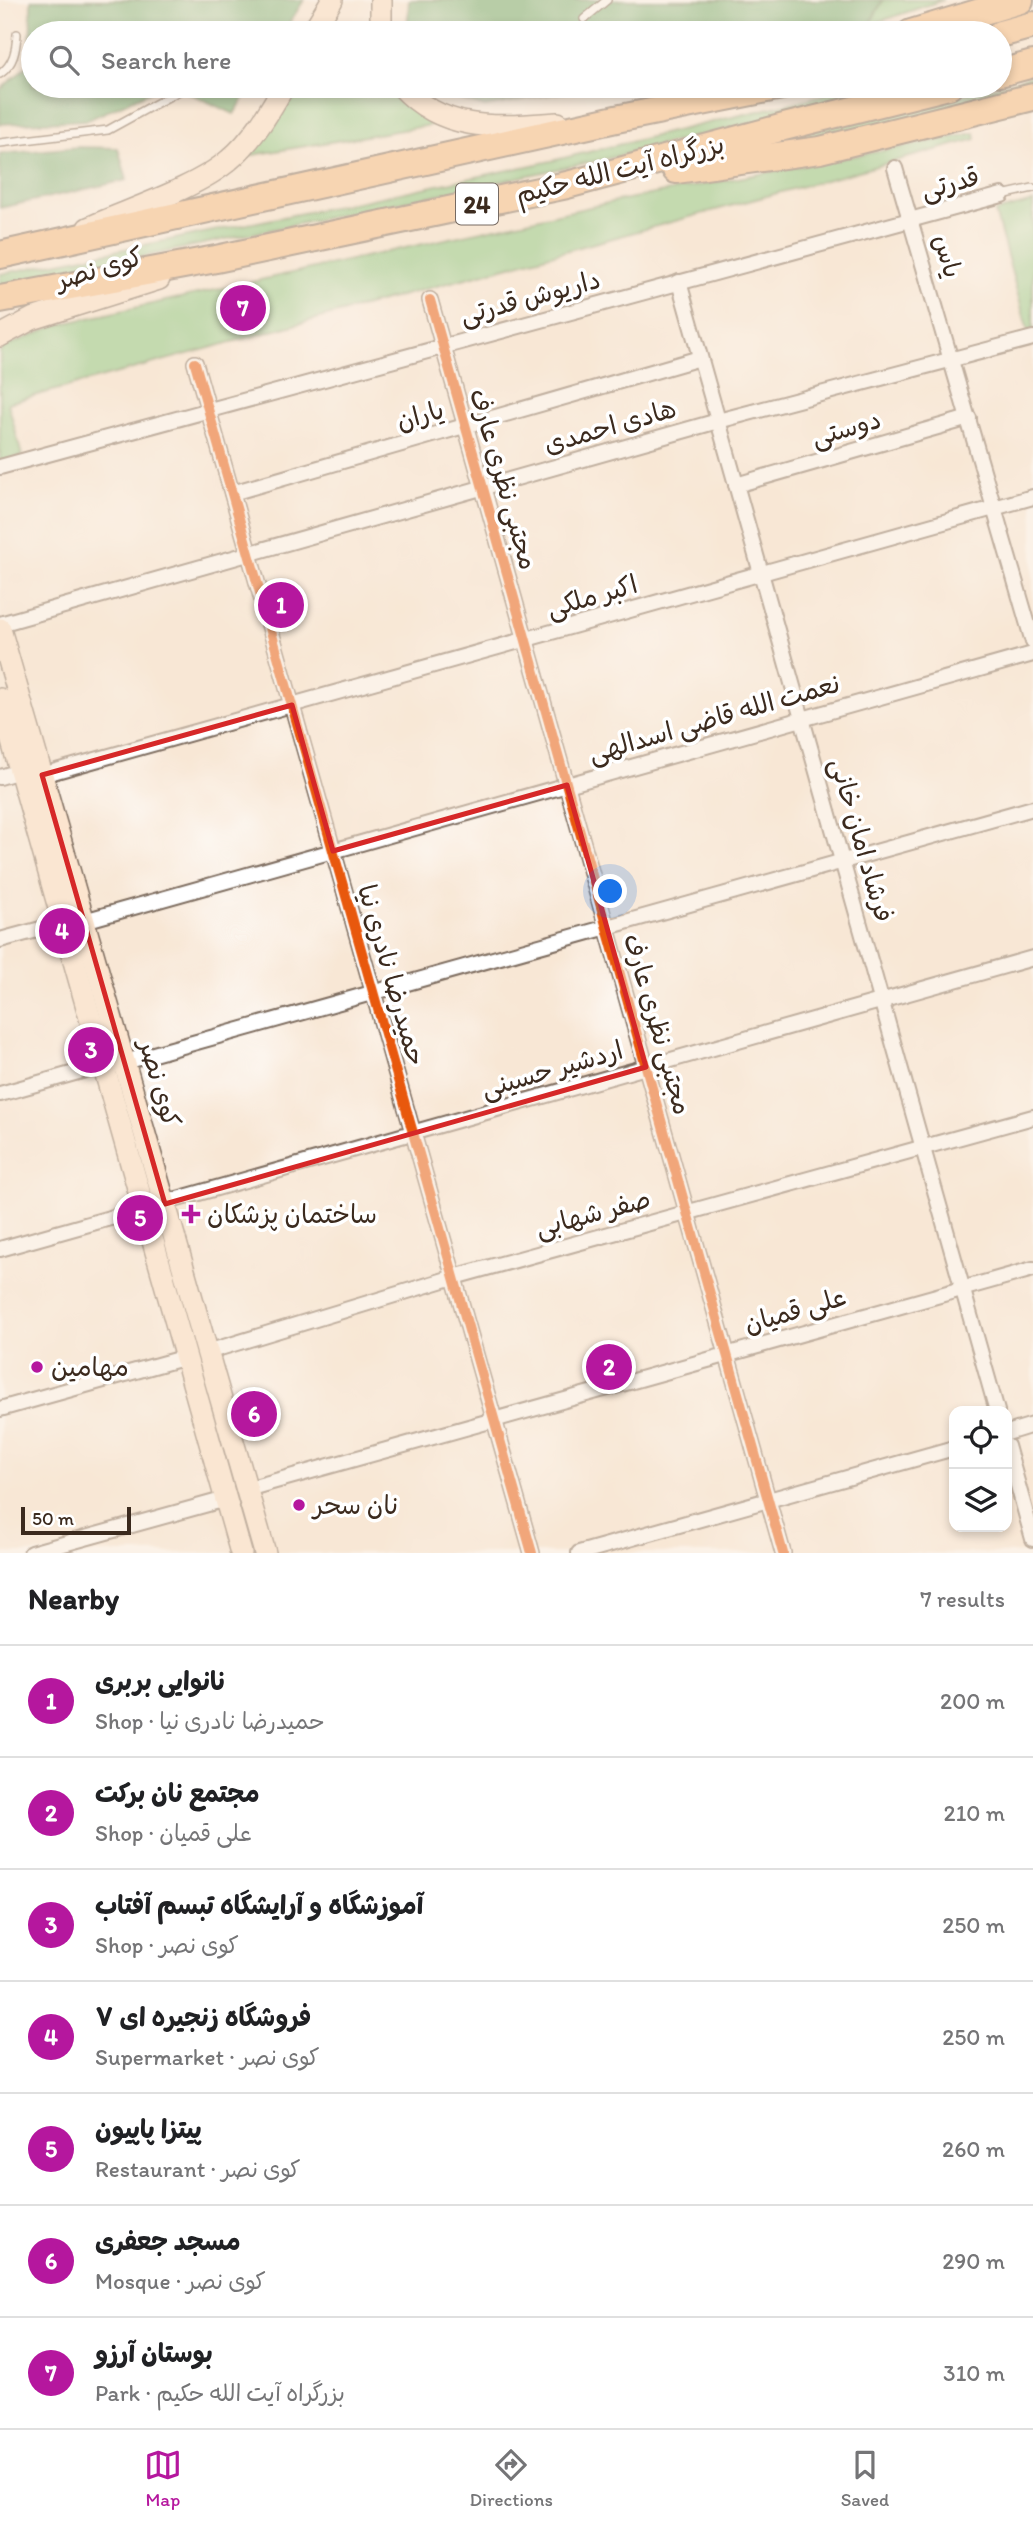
<!DOCTYPE html>
<html lang="en">
<head>
<meta charset="utf-8">
<style>
  body { margin:0; font-family:Itim,"Playpen Sans Arabic",sans-serif; background:#f2f2f2; color:#202124 }
  .controls { position:absolute; right:21px; bottom:21px; display:grid; overflow:hidden; border-radius:14px; box-shadow:0 4px 10px #0003 }
  .controls button { width:63px; height:63px; display:grid; place-items:center; padding:0; border:0; border-bottom:2px solid #e0e0e0; background:#fff; color:#202124; font:35px sans-serif }
  .scale { position:absolute; left:21px; bottom:18px; width:110px; box-sizing:border-box; padding-left:7px; border:4px solid #3b2a1e; border-top:0; font-size:19px; line-height:24px; white-space:nowrap; color:#3b2a1e; -webkit-text-stroke:5px #fff; paint-order:stroke }
  .you { position:absolute; left:611px; top:892px; width:24px; height:24px; margin:-18px; border:5px solid #fff; border-radius:50%; background:#1a73e8; box-shadow:0 0 0 10px #1a73e833 }
  .badge { display:grid; place-items:center; width:46px; height:46px; border-radius:50%; background:#b5179e; color:#fff; font-size:23px; font-weight:700 }
  .pin { position:absolute; translate:-50% -50%; border:4px solid #fff; box-shadow:0 2px 7px #0006 }
  .list { margin:0; padding:0; list-style:none }
  h2 { display:flex; justify-content:space-between; align-items:center; height:91px; margin:0; padding:0 28px; font-size:30px }
  h2 small { font-size:23px; font-weight:400; color:#757577 }
  .list li { display:grid; grid-template-columns:46px 1fr auto; gap:21px; align-items:center; box-sizing:border-box; height:112px; padding:0 28px; border-top:2px solid #e0e0e0 }
  .list b { display:block; font-size:26px; white-space:nowrap }
  .list p { margin:0; font-size:23px; white-space:nowrap; color:#757577 }
  .list em { font-size:23px; font-style:normal; color:#757577 }
  .icon { flex:none; width:38px; height:38px; fill:none; stroke:currentColor; stroke-width:2; stroke-linecap:round; stroke-linejoin:round }
  .map { position:relative; flex:none; width:1033px; height:1553px; overflow:hidden }
  .search { position:absolute; background:#fff; box-shadow:0 4px 10px #0003; left:21px; right:21px; top:21px; height:77px; display:flex; align-items:center; gap:18px; box-sizing:border-box; padding:0 24px; border-radius:38px; color:#757577; font-size:26px }
  .sheet { height:875px; background:#fff }
  nav { display:flex; justify-content:space-around; align-items:center; box-sizing:border-box; height:98px; border-top:2px solid #e0e0e0; background:#fff; font-size:19px; color:#757577 }
  nav a { display:grid; justify-items:center; gap:4px }
  nav .on { color:#b5179e }
  .map>svg:first-child { display:block }
  .green { fill:#86c982; stroke:#607a50; stroke-width:2 }
  .forest { fill:#6cad70; stroke:#546c47; stroke-width:2 }
  .lines { fill:none; stroke-linecap:round; stroke-linejoin:round }
  .lane-casing { stroke:#7d6c5e; stroke-width:10 }
  .street-casing { stroke:#7d6c5e; stroke-width:18 }
  .secondary-casing { stroke:#7d6c5e; stroke-width:24 }
  .highway-casing { stroke:#7d6c5e; stroke-width:30 }
  .lane { stroke:#fff; stroke-width:7 }
  .street { stroke:#fff; stroke-width:14 }
  .secondary { stroke:#fce5cf; stroke-width:21 }
  .highway { stroke:#f7be88; stroke-width:26 }
  .cycleway-casing { stroke:#fff; stroke-width:15 }
  .cycleway { stroke:#e8590c; stroke-width:10 }
  .marked { fill:none; stroke:#d62828; stroke-width:5; stroke-linejoin:round }
  .poi-dot { fill:#b5179e; stroke:#fff; stroke-width:2.5 }
  .labels { text-anchor:middle; dominant-baseline:central; stroke-width:7; stroke-linejoin:round; paint-order:stroke }
  .shield { fill:#fff; stroke:#766a62; stroke-width:2 }
  .shield-label { font-size:24px; font-weight:bold; fill:#3b2a1e }
  .street-label { font-size:26px; fill:#3b2a1e; stroke:#fff }
  .poi-label { font-size:26px; fill:#3b2a1e; stroke:#fff; text-anchor:start }
</style>
</head>
<body>
<div class="map">
<svg width="1033" height="1553" viewBox="0 0 1033 1553">
  <rect width="100%" height="100%" fill="#fff"/>
  <filter id="ink" filterUnits="userSpaceOnUse"><feTurbulence type="fractalNoise" baseFrequency=".0143" numOctaves="2"/><feDisplacementMap in="SourceGraphic" scale="14" xChannelSelector="R" yChannelSelector="G"/><feConvolveMatrix kernelMatrix="1 2 1 2 8 2 1 2 1" color-interpolation-filters="sRGB"/></filter>
  <filter id="wash" filterUnits="userSpaceOnUse"><feTurbulence type="fractalNoise" baseFrequency=".00686" numOctaves="4" result="noise"/><feDisplacementMap in="SourceGraphic" scale="28" xChannelSelector="R" yChannelSelector="G"/><feGaussianBlur stdDeviation="1.57" result="paint"/><feColorMatrix in="noise" values="0 0 0 0 0 0 0 0 0 0 0 0 0 0 0 0 0 1.4 0 .05"/><feComposite in="paint" operator="in"/></filter>
  <g filter="url(#wash)">
    <rect width="100%" height="100%" fill="#f8e7d5"/>
    <!-- green -->
    <g class="green">
      <path d="M883,0H943L869,25Z"/>
      <path d="M1033,75V90L929,116L652,169L1000,86Z"/>
      <path d="M299,86H387L390,91L432,125L246,156Z"/>
      <path d="M861,86H902L610,158L0,287V274L362,201L551,161Z"/>
      <path d="M975,133L976,139L8,403L22,456L0,462V352L4,347L57,325L617,201Z"/>
      <path d="M1033,202V330L1028,331L995,212Z"/>
    </g>
    <!-- forest -->
    <g class="forest">
      <path d="M31,0H304L283,33H33V86H162L88,120L0,124V90L30,63Z"/>
      <path d="M409,0H883L869,25L839,33H407Z"/>
      <path d="M174,86H252L234,114Z"/>
      <path d="M435,86H597L485,107L445,95Z"/>
      <path d="M79,147L118,148L127,180L0,208V154Z"/>
    </g>
  </g>
  <g filter="url(#ink)">
    <g class="lines">
      <!-- lane casing -->
      <g class="lane-casing">
        <g id="lane">
          <path d="M584,19L607,0"/>
          <path d="M0,74C14,64 16,50 17,34"/>
          <path d="M0,143L108,130L188,86"/>
          <path d="M1002,195L1033,188"/>
        </g>
      </g>
      <!-- street casing -->
      <g class="street-casing">
        <g id="street">
          <path d="M895,168L1033,642"/>
          <path d="M679,282L997,1411"/>
          <path d="M430,300L783,1553"/>
          <path d="M195,363L532,1553"/>
          <path d="M0,467L1002,195"/>
          <path d="M736,485L969,418"/>
          <path d="M232,493L700,358"/>
          <path d="M0,624L718,421L1033,338"/>
          <path d="M42,775L1033,497"/>
          <path d="M0,777L20,771"/>
          <path d="M84,921L1033,654"/>
          <path d="M0,940L63,923"/>
          <path d="M0,1094L103,1065L125,1062L1033,808"/>
          <path d="M0,1249L1033,958"/>
          <path d="M207,1352L454,1277L1033,1117"/>
          <path d="M0,1409L186,1357"/>
          <path d="M1007,1433L1033,1425"/>
          <path d="M1007,1446L1033,1539"/>
          <path d="M247,1489L1033,1269"/>
          <path d="M31,1553L226,1499"/>
          <path d="M579,1553L954,1448"/>
        </g>
      </g>
      <!-- secondary casing -->
      <g class="secondary-casing">
        <g id="secondary">
          <path d="M381,0V33"/>
          <path d="M312,33L332,0"/>
          <path d="M401,86C445,134 499,127 558,123"/>
          <path d="M88,228C128,210 197,188 229,160C253,140 269,112 284,86"/>
          <path d="M0,336L32,319L159,279"/>
          <path d="M0,629L265,1553"/>
          <path d="M0,699L241,1553"/>
        </g>
      </g>
      <!-- highway casing -->
      <g class="highway-casing">
        <g id="highway">
          <path d="M911,33L1020,0"/>
          <path d="M1000,34L1033,25"/>
          <path d="M1000,73L1033,64"/>
          <path d="M676,170L820,150L1033,97"/>
          <path d="M0,255L616,119L782,86"/>
          <path d="M0,299L216,259L567,185L784,127L949,86"/>
        </g>
      </g>
      <!-- lane -->
      <use href="#lane" class="lane"/>
      <!-- street -->
      <use href="#street" class="street"/>
      <!-- secondary -->
      <use href="#secondary" class="secondary"/>
      <!-- highway -->
      <use href="#highway" class="highway"/>
      <!-- cycleway casing -->
      <g class="cycleway-casing">
        <g id="cycleway">
          <path d="M430,300L783,1553"/>
          <path d="M195,363L532,1553"/>
        </g>
      </g>
      <!-- cycleway -->
      <use href="#cycleway" class="cycleway"/>
    </g>
  </g>
  <!-- marked area -->
  <path d="M0 0H1033V1553H0ZM292,705L333,851L567,785L646,1067L165,1204L42,775Z" fill="#f8e7d5" fill-opacity=".55" fill-rule="evenodd"/>
  <path class="marked" d="M292,705L333,851L567,785L646,1067L165,1204L42,775Z"/>
  <!-- markers -->
  <g class="poi-dot">
    <path d="M187.5 1203.5h7v7h7v7h-7v7h-7v-7h-7v-7h7z"/>
    <circle cx="37" cy="1367" r="7"/>
    <circle cx="299" cy="1505" r="7"/>
  </g>
  <g class="labels">
    <!-- shield labels -->
    <rect class="shield" x="456" y="183.5" width="42" height="41" rx="5"/>
    <g class="shield-label">
      <text x="477" y="204">24</text>
    </g>
    <!-- street labels -->
    <g class="street-label">
      <text transform="translate(620 169) rotate(-14)">بزرگراه آیت الله حکیم</text>
      <text transform="translate(950 183) rotate(-15)">قدرتی</text>
      <text transform="translate(948 256) rotate(74)">یاس</text>
      <text transform="translate(99 268) rotate(-17)">کوی نصر</text>
      <text transform="translate(530 297) rotate(-15)">داریوش قدرتی</text>
      <text transform="translate(420 415) rotate(-16)">یاران</text>
      <text transform="translate(610 426) rotate(-16)">هادی احمدی</text>
      <text transform="translate(846 428) rotate(-16)">دوستی</text>
      <text transform="translate(504 479) rotate(74)">مجتبی نظری عارف</text>
      <text transform="translate(592 596) rotate(-16)">اکبر ملکی</text>
      <text transform="translate(714 718) rotate(-16)">نعمت الله قاضی اسدالهی</text>
      <text transform="translate(862 840) rotate(74)">فرشاد امان خانی</text>
      <text transform="translate(392 975) rotate(74)">حمیدرضا نادری نیا</text>
      <text transform="translate(658 1024) rotate(74)">مجتبی نظری عارف</text>
      <text transform="translate(552 1069) rotate(-16)">اردشیر حسینی</text>
      <text transform="translate(160 1083) rotate(74)">کوی نصر</text>
      <text transform="translate(593 1213) rotate(-15)">صفر شهابی</text>
      <text transform="translate(795 1310) rotate(-16)">علی قمیان</text>
    </g>
    <!-- poi labels -->
    <g class="poi-label">
      <text x="207" y="1214">ساختمان پزشکان</text>
      <text x="51" y="1367">مهامین</text>
      <text x="313" y="1505">نان سحر</text>
    </g>
  </g>
</svg>
<div class="controls">
<button><svg class="icon" aria-label="locate" viewBox="0 0 24 24"><circle cx="12" cy="12" r="6"/><path d="M12 2v4M12 18v4M2 12h4M18 12h4"/></svg></button>
<button><svg class="icon" aria-label="layers" viewBox="0 0 24 24"><path d="M12 4l9 5-9 5-9-5zM3 14l9 5 9-5"/></svg></button>
</div>
<div class="scale">50 m</div>
<div class="you"></div>
<div class="pin badge" style="left:281px;top:605px">1</div>
<div class="pin badge" style="left:609px;top:1367px">2</div>
<div class="pin badge" style="left:91px;top:1050px">3</div>
<div class="pin badge" style="left:62px;top:931px">4</div>
<div class="pin badge" style="left:140px;top:1218px">5</div>
<div class="pin badge" style="left:254px;top:1414px">6</div>
<div class="pin badge" style="left:243px;top:308px">7</div>
<div class="search"><svg class="icon" aria-label="search" viewBox="0 0 24 24"><circle cx="10" cy="10" r="6"/><path d="M15 15l6 6"/></svg>Search here</div>
</div>
<section class="sheet">
<h2>Nearby<small>7 results</small></h2>
<ul class="list">
<li><span class="badge">1</span><div><b>نانوایی بربری</b><p>Shop · حمیدرضا نادری نیا</p></div><em>200 m</em></li>
<li><span class="badge">2</span><div><b>مجتمع نان برکت</b><p>Shop · علی قمیان</p></div><em>210 m</em></li>
<li><span class="badge">3</span><div><b>آموزشگاه و آرایشگاه تبسم آفتاب</b><p>Shop · کوی نصر</p></div><em>250 m</em></li>
<li><span class="badge">4</span><div><b>فروشگاه زنجیره ای ۷</b><p>Supermarket · کوی نصر</p></div><em>250 m</em></li>
<li><span class="badge">5</span><div><b>پیتزا پاپیون</b><p>Restaurant · کوی نصر</p></div><em>260 m</em></li>
<li><span class="badge">6</span><div><b>مسجد جعفری</b><p>Mosque · کوی نصر</p></div><em>290 m</em></li>
<li><span class="badge">7</span><div><b>بوستان آرزو</b><p>Park · بزرگراه آیت الله حکیم</p></div><em>310 m</em></li>
</ul>
</section>
<nav>
<a class="on"><svg class="icon" aria-label="map" viewBox="0 0 24 24"><path d="M3 6l6-2 6 2 6-2v14l-6 2-6-2-6 2zM9 4v14M15 6v14"/></svg>Map</a>
<a><svg class="icon" aria-label="directions" viewBox="0 0 24 24"><path d="M12 3l9 9-9 9-9-9zM9 14v-3h6M13 9l2 2-2 2"/></svg>Directions</a>
<a><svg class="icon" aria-label="saved" viewBox="0 0 24 24"><path d="M7 4h10v16l-5-4-5 4z"/></svg>Saved</a>
</nav>
</body>
</html>
